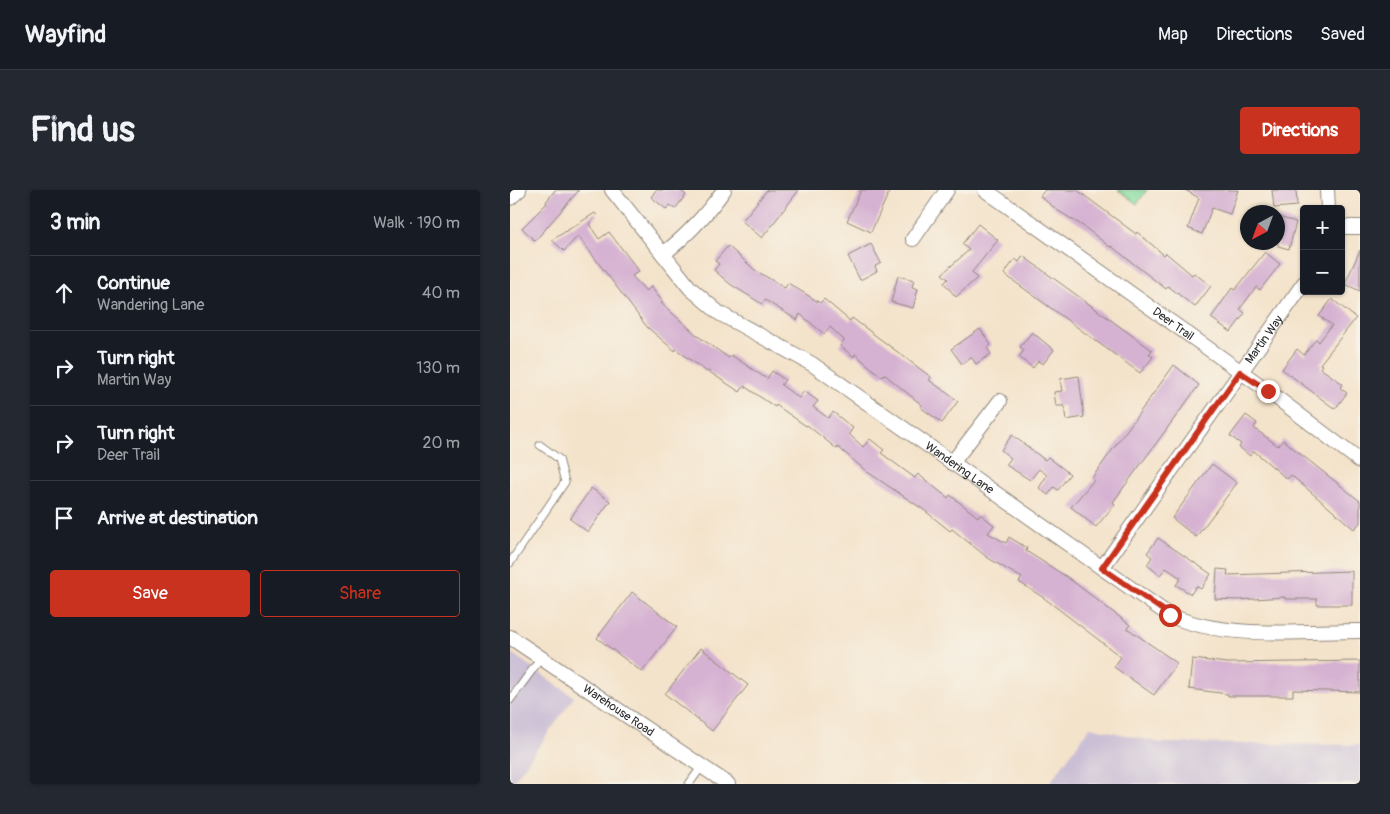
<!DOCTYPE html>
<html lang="en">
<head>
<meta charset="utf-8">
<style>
  body { margin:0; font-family:Pangolin,sans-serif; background:#242831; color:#f1f3f6 }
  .controls { position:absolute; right:15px; top:15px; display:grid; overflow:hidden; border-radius:5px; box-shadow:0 1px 4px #0004 }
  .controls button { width:45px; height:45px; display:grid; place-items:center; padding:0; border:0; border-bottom:1px solid #363941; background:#171b24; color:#f1f3f6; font:25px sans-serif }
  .compass { position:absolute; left:730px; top:15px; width:45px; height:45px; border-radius:50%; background:#171b24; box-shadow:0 1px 4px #0004; rotate:221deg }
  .stop { position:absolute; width:15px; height:15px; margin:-11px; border:4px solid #c8321e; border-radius:50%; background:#fff }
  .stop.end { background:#c8321e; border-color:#fff; box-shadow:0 1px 5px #0008 }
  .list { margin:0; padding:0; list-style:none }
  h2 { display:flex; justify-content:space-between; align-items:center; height:65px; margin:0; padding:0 20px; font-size:21px }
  h2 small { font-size:16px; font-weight:400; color:#9ea1a6 }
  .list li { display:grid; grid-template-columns:32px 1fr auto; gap:15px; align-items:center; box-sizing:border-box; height:75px; padding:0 20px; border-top:1px solid #363941 }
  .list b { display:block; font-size:19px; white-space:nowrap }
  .list p { margin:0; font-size:16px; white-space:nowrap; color:#9ea1a6 }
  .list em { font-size:16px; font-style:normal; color:#9ea1a6 }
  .actions { display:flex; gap:10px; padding:15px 20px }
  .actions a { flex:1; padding:11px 0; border:1px solid #c8321e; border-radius:5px; text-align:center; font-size:18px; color:#c8321e }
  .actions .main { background:#c8321e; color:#fff }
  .icon { flex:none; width:28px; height:28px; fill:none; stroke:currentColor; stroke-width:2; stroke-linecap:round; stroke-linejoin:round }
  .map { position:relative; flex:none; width:850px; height:594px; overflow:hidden; border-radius:5px }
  header { display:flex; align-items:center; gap:30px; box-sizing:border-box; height:70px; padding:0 25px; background:#171b24; border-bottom:1px solid #363941 }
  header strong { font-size:24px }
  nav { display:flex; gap:28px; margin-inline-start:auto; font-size:18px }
  .intro { display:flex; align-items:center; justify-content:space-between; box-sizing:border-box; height:120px; padding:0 30px }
  h1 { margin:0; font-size:35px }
  .button { padding:12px 22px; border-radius:5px; background:#c8321e; color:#fff; font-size:18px; font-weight:700 }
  main { display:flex; gap:30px; padding:0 30px }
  aside { flex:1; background:#171b24; border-radius:5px; box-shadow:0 1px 4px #0004 }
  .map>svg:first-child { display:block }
  .industrial { fill:#cbbfd5 }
  .green { fill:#88dea1; stroke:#5a8466 }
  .building { fill:#d5b1d2 }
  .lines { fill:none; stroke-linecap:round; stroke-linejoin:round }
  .lane-casing { stroke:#90877b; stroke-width:9 }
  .street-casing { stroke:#90877b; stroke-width:16 }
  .lane { stroke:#fff; stroke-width:7 }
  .street { stroke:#fff; stroke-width:14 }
  .route { stroke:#c8321e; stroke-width:6 }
  .labels { text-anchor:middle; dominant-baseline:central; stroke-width:4; stroke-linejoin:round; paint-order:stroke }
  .street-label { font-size:12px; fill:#2b2b2b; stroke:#f7f3e8 }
</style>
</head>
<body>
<header>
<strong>Wayfind</strong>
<nav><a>Map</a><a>Directions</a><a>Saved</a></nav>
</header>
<div class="intro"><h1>Find us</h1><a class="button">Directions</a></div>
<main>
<aside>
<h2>3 min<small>Walk · 190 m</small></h2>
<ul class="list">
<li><svg class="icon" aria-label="ahead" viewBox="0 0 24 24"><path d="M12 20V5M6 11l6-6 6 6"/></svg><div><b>Continue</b><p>Wandering Lane</p></div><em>40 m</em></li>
<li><svg class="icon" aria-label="right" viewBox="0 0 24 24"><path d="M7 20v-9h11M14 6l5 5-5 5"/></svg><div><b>Turn right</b><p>Martin Way</p></div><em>130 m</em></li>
<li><svg class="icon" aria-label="right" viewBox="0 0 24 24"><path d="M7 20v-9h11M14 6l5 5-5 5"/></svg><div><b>Turn right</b><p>Deer Trail</p></div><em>20 m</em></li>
<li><svg class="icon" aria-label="arrive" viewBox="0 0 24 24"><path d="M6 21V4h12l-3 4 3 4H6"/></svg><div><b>Arrive at destination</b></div></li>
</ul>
<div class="actions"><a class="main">Save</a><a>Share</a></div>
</aside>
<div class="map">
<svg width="850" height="594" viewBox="0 0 850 594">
  <rect width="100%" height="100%" fill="#f7f3e8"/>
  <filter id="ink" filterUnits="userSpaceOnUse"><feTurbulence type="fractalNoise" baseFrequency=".02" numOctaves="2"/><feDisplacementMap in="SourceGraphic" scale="10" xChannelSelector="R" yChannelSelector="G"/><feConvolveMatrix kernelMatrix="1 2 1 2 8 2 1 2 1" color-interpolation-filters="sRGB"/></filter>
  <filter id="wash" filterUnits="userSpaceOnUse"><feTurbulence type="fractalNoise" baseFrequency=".0096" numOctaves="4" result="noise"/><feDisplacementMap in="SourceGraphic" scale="20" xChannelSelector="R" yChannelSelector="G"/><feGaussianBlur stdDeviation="1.12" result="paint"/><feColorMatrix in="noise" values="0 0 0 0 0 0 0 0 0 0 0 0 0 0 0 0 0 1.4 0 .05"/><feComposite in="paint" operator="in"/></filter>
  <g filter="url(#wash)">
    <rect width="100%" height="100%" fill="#f4e3cb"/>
    <!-- industrial -->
    <g class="industrial">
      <path d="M0,462L64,507L2,594H0Z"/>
      <path d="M580,537L651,553L850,555V594H539Z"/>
    </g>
    <!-- green -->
    <path class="green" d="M608,0H637L627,14Z"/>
    <g id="blocks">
      <!-- building -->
      <g class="building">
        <path d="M45,0H69L25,51L12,38L37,13L36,12Z"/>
        <path d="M146,0H170L176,5L165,19L160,15L156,19L141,7Z"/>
        <path d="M257,0H289L252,48L232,31Z"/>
        <path d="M351,0H380L361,42L337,31Z"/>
        <path d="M535,0H567L626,44L627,42L654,65L656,63L682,85L684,83L701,96L685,117L658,96L656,99L601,56L600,57L573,36L547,20L530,6Z"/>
        <path d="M675,0H728L720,24L702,18L692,44L678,38L689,8Z"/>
        <path d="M762,0H786L787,16L764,18Z"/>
        <path d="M85,23L87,25L79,34L89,49L99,42L129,81L122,86L136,101L141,97L153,112L151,113L189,147L219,168L221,165L257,189L262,181L275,190L271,195L289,208L294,201L308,211L303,217L318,228L323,222L343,238L339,244L353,257L360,249L374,260L371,263L405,288L408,284L438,308L440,305L468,327L470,324L484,335L478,343L496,353L499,347L517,358L516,361L557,387L620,435L617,438L667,473L644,505L604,477L611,467L534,408L509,392L512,388L478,368L442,339L440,341L414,320L356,281L328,257L327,259L297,235L296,236L266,215L265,217L234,196L230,202L198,181L197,182L166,159L165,161L137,137L68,46L54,61L42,50Z"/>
        <path d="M768,27L786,32L779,59L768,56Z"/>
        <path d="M468,34L488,50L462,82L467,88L446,107L434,93L438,89L432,84L459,60L452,54Z"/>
        <path d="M361,54L371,73L365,76L367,81L350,90L338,66Z"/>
        <path d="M218,56L245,80L275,98L278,93L310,113L314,109L340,131L342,128L421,187L419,190L448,211L432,233L410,217L412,215L374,184L372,187L345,164L344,167L330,156L334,150L320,137L314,144L290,124L287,130L255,110L252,114L220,94L204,80L209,74L205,71Z"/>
        <path d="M850,60V101L835,94Z"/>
        <path d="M755,62L770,74L750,100L746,97L730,119L735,123L721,142L701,128L722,98L725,100Z"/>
        <path d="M513,66L642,160L639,164L643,167L630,183L494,84L505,69L509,72Z"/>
        <path d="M388,86L404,90L402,97L408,99L403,118L381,112Z"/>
        <path d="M822,109L846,128L810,174L812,175L810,178L833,194L830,198L837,203L825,219L772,179L787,159L794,165L806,149L809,152L822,135L809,126Z"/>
        <path d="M470,139L481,155L477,158L481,164L466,174L461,167L452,174L441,159Z"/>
        <path d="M522,142L544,160L533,174L528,171L523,178L509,167L514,160L510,157Z"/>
        <path d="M664,175L689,195L603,312L605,314L586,337L561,317L584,290L582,288Z"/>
        <path d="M569,186L574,227L556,230L554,216H546L544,202L552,201L550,189Z"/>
        <path d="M736,225L747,233L744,238L768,256L773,250L850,311V333L844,339L781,285L777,289L744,261L740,266L729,257L731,254L720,246Z"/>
        <path d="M502,245L535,270L538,267L560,284L548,300L544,297L538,305L529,298L537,285L529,279L520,290L496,275L501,268L491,260Z"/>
        <path d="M702,274L727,293L686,347L662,328Z"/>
        <path d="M81,298L100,311L78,342L60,329Z"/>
        <path d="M648,348L701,384L691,399L686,396L681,404L666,395L671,388L656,378L650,385L637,375L642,367L637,363Z"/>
        <path d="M707,379L718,380L717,385L842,381V415H807V409H775V407L728,410L705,409Z"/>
        <path d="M122,402L167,437L132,482L87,448Z"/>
        <path d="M191,458L238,495L202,541L155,504Z"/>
        <path d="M682,469L718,473L850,471V502L783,500V506H718V504L679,499Z"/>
      </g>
    </g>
  </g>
  <g filter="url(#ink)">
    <use href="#blocks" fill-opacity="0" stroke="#90877b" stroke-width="1"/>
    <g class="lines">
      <!-- lane casing -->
      <g class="lane-casing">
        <g id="lane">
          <path d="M0,373L55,292L49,269L30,255"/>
          <path d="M0,510L31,468"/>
          <path d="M179,594L192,576"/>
        </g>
      </g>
      <!-- street casing -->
      <g class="street-casing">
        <g id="street">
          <path id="s1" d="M102,0L180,98L209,123L302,174L659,425C716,450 789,441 850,441"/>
          <path id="s2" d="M475,0L758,201L850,271"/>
          <path d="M817,0L818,19"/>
          <path d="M0,8L9,0"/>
          <path d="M831,37H850"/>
          <path d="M403,49L437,0"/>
          <path d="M153,64C177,46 196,25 214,0"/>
          <path d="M442,273L490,211"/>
          <path id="s3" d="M592,378L794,93"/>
          <path id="s4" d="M0,447L218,594"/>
        </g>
      </g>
      <!-- lane -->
      <use href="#lane" class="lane"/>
      <!-- street -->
      <use href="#street" class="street"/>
    </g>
  </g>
  <g class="lines" filter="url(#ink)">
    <!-- route -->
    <path class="route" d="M660,425L592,378L730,182L758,201"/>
  </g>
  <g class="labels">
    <!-- street labels -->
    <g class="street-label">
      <text stroke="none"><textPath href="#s2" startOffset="231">Deer Trail</textPath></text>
      <text stroke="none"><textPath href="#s3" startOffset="280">Martin Way</textPath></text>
      <text stroke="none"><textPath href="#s1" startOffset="450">Wandering Lane</textPath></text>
      <text stroke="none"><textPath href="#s4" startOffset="131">Warehouse Road</textPath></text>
    </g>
  </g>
</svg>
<div class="controls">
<button>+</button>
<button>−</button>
</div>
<svg class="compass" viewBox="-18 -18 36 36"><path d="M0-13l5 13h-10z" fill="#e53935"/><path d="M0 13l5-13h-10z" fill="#9ea1a6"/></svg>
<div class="stop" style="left:660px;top:425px"></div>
<div class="stop end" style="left:758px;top:201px"></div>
</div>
</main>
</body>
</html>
